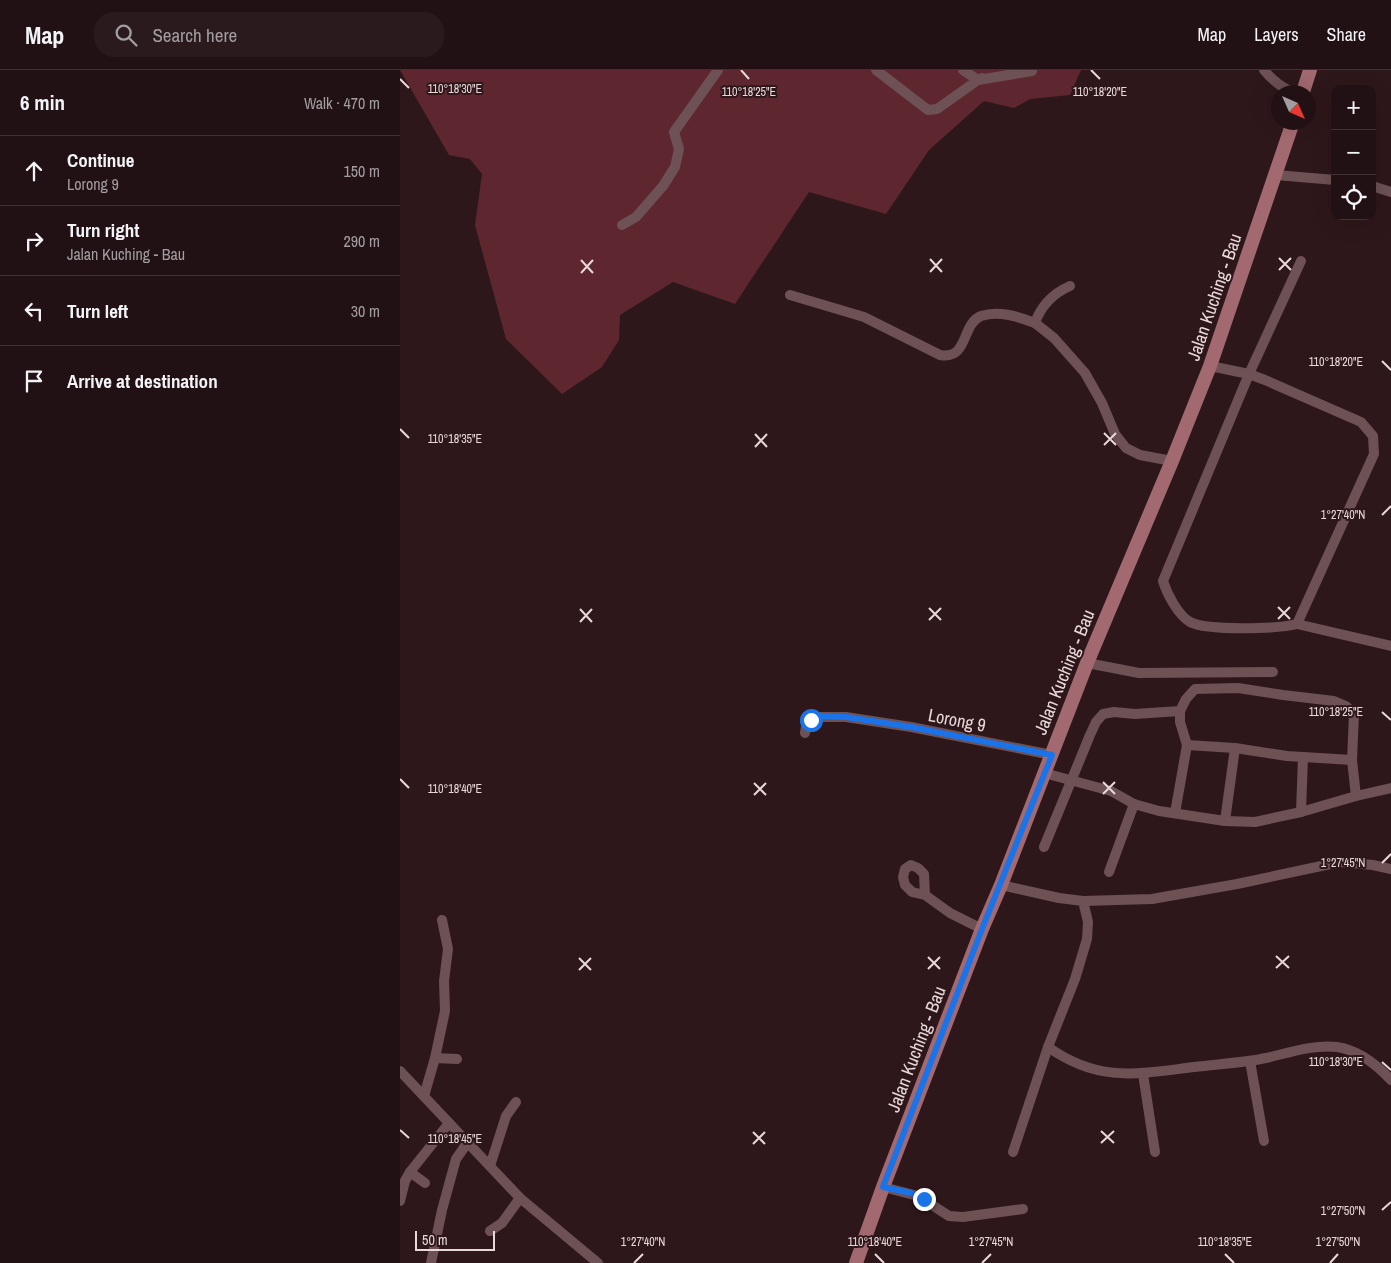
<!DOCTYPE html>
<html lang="en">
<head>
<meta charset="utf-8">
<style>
  body { margin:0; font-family:"Archivo Narrow",sans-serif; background:#2a1a1d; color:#f1f3f6 }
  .controls { position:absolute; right:15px; top:15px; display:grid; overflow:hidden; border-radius:10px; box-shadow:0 5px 20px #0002 }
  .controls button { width:45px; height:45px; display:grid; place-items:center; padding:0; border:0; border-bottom:1px solid #3f3134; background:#221114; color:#f1f3f6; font:25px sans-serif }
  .compass { position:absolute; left:871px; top:15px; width:45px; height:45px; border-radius:50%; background:#221114; box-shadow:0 5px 20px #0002; rotate:135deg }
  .scale { position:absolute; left:15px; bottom:12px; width:80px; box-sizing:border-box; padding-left:5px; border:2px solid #e9d8da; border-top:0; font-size:14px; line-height:18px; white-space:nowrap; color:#e9d8da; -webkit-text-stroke:4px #2e171a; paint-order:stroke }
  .stop { position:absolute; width:15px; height:15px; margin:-11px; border:4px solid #1a73e8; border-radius:50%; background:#fff }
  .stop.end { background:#1a73e8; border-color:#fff; box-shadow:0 1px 5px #0008 }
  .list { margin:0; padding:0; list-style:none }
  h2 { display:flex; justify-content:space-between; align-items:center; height:65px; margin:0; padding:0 20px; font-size:21px }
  h2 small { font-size:16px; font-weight:400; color:#a29da0 }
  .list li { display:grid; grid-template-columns:32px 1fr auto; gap:15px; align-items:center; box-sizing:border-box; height:70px; padding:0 20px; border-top:1px solid #3f3134 }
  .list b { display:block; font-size:19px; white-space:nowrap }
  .list p { margin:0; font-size:16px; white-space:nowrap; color:#a29da0 }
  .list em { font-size:16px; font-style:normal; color:#a29da0 }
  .icon { flex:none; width:28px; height:28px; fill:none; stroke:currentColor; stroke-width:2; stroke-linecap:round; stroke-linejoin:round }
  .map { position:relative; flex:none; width:991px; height:1193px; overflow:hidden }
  header { display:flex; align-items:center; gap:30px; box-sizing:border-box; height:70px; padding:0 25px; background:#221114; border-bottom:1px solid #3f3134 }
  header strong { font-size:24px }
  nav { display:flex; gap:28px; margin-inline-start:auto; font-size:18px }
  .search { width:350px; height:45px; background:#2a1a1d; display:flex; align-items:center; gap:12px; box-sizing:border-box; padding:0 18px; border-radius:20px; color:#a29da0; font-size:19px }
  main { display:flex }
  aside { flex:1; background:#221114 }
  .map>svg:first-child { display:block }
  .green { fill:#5e272f }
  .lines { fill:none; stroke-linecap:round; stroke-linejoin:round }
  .minor { stroke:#6d5154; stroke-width:10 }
  .major { stroke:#a26970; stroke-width:14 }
  .route { stroke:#1a73e8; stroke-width:6 }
  .ticks { fill:none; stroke:#e9d8da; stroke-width:2 }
  .labels { text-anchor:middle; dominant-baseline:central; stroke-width:4; stroke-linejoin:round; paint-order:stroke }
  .street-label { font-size:18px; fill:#e9d8da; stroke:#2e171a }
  .ticks-label { font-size:12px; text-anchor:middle; fill:#e9d8da; stroke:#2e171a; stroke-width:4; stroke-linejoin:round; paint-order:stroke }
</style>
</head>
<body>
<header>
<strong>Map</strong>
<div class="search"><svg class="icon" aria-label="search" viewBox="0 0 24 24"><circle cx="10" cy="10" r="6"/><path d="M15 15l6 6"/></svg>Search here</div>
<nav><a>Map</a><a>Layers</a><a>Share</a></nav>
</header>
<main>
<aside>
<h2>6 min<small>Walk · 470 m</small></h2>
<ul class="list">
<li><svg class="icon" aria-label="ahead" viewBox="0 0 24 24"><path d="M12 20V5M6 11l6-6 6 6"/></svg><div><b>Continue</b><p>Lorong 9</p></div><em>150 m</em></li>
<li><svg class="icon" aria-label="right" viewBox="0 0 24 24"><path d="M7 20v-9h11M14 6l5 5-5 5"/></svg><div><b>Turn right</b><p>Jalan Kuching - Bau</p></div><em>290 m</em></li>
<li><svg class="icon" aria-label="left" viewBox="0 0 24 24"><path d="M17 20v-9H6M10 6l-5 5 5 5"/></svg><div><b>Turn left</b></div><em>30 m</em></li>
<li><svg class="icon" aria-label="arrive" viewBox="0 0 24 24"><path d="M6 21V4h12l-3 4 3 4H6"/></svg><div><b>Arrive at destination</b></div></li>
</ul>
</aside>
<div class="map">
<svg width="991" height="1193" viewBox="0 0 991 1193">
  <rect width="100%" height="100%" fill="#2e171a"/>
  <!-- green -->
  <path class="green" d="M0,0H681L670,25L630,29L614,38L584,31L529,80L486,144L409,122L335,234L273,212L220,245L219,270L202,297L162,324L106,269L75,155L82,104L70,89L49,85Z"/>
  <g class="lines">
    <!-- minor -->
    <g class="minor">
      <path d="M476,0L528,40L537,39L578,10L632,1"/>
      <path d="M563,0L578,10L582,8"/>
      <path d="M864,0C871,9 883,19 894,22"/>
      <path d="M876,105L935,110"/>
      <path d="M972,116L991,122"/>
      <path d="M222,155L236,147L263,116L275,97L279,79L274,62L318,0"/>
      <path d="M670,216C654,223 641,236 635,253L654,268L685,303L702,333L715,364L726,378L740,385L772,391"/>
      <path d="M390,225L464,247L540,285C569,290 561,254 581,246C599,240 619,247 635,253"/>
      <path d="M810,296L849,304L865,310L961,352L973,366L974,384L897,554C878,559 807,561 790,552C778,545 767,524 763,511L849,304L901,191"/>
      <path d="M897,554L991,576"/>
      <path d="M687,593L739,603L873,602"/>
      <path d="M405,663L406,656L416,647H446L511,657L652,685"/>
      <path d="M787,675L835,678L825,751"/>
      <path d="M835,678L887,686L952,690"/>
      <path d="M644,703L711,721L734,734L759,741L825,751L855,752L901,742L956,726L991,718"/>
      <path d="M901,742L903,687"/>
      <path d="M775,743L787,675L780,652V641"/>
      <path d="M644,777L690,665L696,652L703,644L714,642L735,644L780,641L786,629L795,619L838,618L883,625L934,631L946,636L954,644L952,690L956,726"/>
      <path d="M709,802L734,734"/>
      <path d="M601,815L659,828L683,831L688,852L687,869L675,909L648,977L613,1082"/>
      <path d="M525,825L524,804L518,798L511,795L505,799L503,807L505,815L512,822L525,825L550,843L582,859"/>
      <path d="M683,831L752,829L837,814L940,792L973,795L991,799"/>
      <path d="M648,977C699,1013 737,1004 794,997C818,994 842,993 866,988C888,983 914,974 937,977C958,980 977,995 991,1010"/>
      <path d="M35,988L57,989"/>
      <path d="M850,991L864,1071"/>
      <path d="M0,1001L120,1128L198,1193"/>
      <path d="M743,1004L755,1082"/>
      <path d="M24,1026L35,988L45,941L44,911L48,879L42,850"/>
      <path d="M90,1096L106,1046L116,1032"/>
      <path d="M10,1102L25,1113"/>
      <path d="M483,1117L518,1126L549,1146L563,1147L623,1139"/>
      <path d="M0,1131L5,1111L10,1102L49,1053"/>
      <path d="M90,1161L102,1153L120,1128"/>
      <path d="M31,1193L42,1140L56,1089L68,1072"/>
    </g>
    <!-- major -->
    <g class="major">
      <path d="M903,22L910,0"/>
      <path d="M456,1193L483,1117L582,859L601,815L687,593L772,391L810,296L893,52"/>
    </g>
  </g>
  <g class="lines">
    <!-- route -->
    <path class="route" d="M411,650L416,646L446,647L511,657L652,685L582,859L483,1117L511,1123L524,1129"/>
  </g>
  <!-- ticks -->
  <path class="ticks" d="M341,0L349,9M691,0L700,9M0,9L9,18M879,188L891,200M530,189L542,202M181,190L193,203M879,200L891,188M530,202L542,189M181,203L193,190M982,291L991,300M0,359L9,368M704,363L716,375M355,364L367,377M704,375L716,363M355,377L367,364M982,445L991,436M878,537L890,549M529,538L541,550M180,539L192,552M878,549L890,537M529,550L541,538M180,552L192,539M982,642L991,650M0,709L9,718M703,712L715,724M354,713L366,725M703,724L715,712M354,725L366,713M982,793L991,784M876,886L889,898M528,887L540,899M179,888L191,900M876,898L889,886M528,899L540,887M179,900L191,888M982,992L991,1000M0,1060L9,1068M701,1061L714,1073M353,1062L365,1074M701,1073L714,1061M353,1074L365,1062M982,1140L991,1132M475,1184L484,1193M825,1184L834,1193M234,1193L243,1184M582,1193L591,1184M930,1193L938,1184"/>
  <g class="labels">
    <!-- street labels -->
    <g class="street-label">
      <text transform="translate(814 227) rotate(-71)">Jalan Kuching - Bau</text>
      <text transform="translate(664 602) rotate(-68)">Jalan Kuching - Bau</text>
      <text transform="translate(557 650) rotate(11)">Lorong 9</text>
      <text transform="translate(516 979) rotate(-69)">Jalan Kuching - Bau</text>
    </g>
  </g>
  <g class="ticks-label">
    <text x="55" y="23">110°18'30"E</text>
    <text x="349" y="26">110°18'25"E</text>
    <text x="700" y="26">110°18'20"E</text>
    <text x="936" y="296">110°18'20"E</text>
    <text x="55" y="373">110°18'35"E</text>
    <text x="943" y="449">1°27'40"N</text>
    <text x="936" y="646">110°18'25"E</text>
    <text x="55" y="723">110°18'40"E</text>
    <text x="943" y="797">1°27'45"N</text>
    <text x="936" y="996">110°18'30"E</text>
    <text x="55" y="1073">110°18'45"E</text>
    <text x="943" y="1145">1°27'50"N</text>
    <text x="591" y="1176">1°27'45"N</text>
    <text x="243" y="1176">1°27'40"N</text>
    <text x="475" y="1176">110°18'40"E</text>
    <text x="825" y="1176">110°18'35"E</text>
    <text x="938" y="1176">1°27'50"N</text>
  </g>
</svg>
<div class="controls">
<button>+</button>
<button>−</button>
<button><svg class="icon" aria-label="locate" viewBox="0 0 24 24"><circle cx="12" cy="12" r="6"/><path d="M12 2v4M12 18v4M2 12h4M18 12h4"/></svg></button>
</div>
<svg class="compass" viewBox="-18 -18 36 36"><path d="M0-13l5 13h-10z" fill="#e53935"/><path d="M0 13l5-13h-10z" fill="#a29da0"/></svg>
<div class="scale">50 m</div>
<div class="stop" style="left:411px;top:650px"></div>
<div class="stop end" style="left:524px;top:1129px"></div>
</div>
</main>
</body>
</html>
